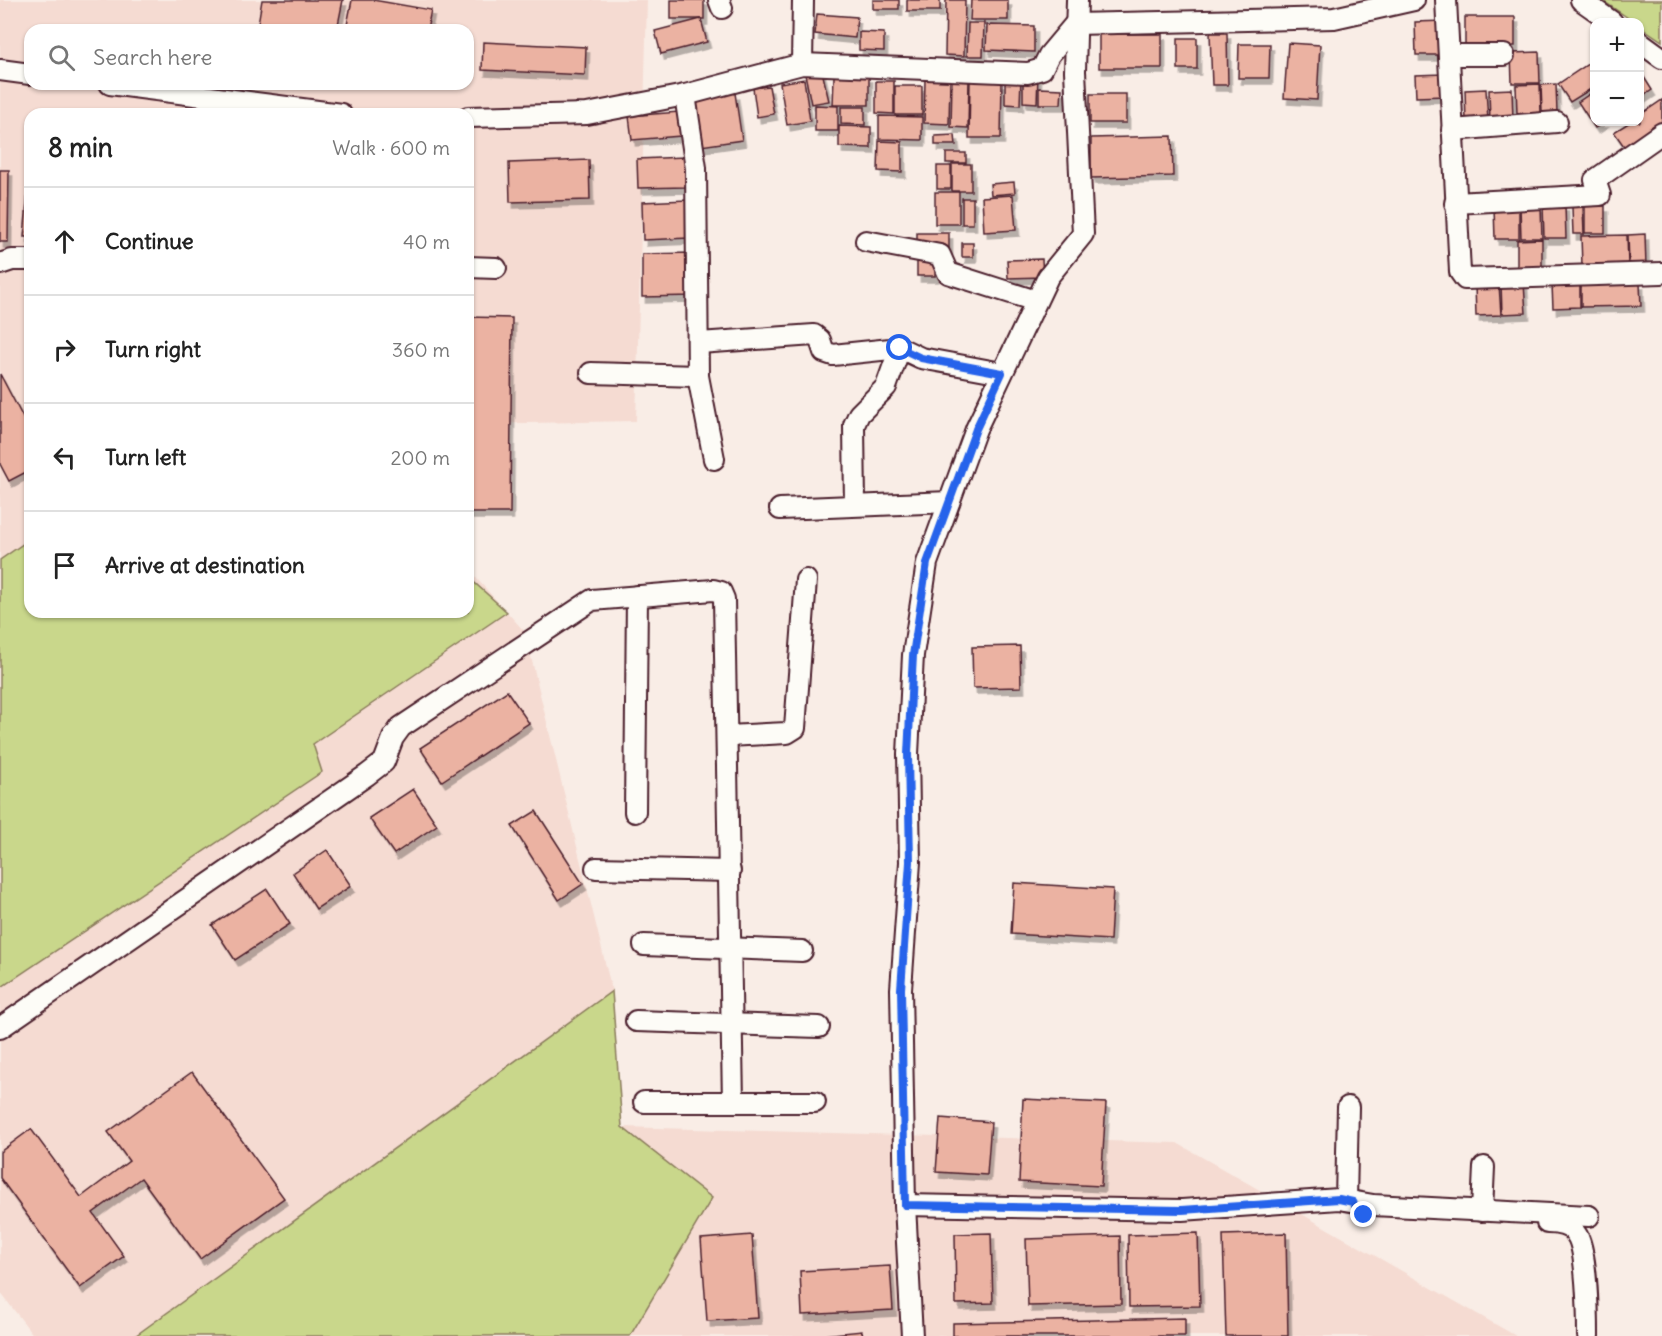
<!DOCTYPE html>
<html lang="en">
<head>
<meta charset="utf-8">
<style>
  body { margin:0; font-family:Delius,sans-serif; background:#f2f2f2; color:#222 }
  .controls { position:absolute; right:18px; top:18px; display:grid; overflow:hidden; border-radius:12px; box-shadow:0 2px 4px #0004 }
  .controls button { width:54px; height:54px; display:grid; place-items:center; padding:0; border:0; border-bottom:2px solid #e0e0e0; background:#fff; color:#222; font:30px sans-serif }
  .stop { position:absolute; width:18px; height:18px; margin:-14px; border:4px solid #2563eb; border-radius:50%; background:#fff }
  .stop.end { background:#2563eb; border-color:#fff; box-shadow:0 2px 6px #0008 }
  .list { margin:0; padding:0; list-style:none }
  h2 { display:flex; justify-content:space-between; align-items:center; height:78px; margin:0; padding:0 24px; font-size:26px }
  h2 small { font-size:20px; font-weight:400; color:#767676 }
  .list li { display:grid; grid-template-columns:39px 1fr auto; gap:18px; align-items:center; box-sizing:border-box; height:108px; padding:0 24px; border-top:2px solid #e0e0e0 }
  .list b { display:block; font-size:22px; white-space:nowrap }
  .list em { font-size:20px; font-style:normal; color:#767676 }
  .icon { flex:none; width:33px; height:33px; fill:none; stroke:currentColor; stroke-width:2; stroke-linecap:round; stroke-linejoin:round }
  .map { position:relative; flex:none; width:1662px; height:1336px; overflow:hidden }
  .search { position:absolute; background:#fff; box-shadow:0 2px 4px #0004; left:24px; top:24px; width:450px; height:66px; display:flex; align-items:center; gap:15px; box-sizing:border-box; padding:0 21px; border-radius:18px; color:#767676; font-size:22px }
  .panel { position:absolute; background:#fff; box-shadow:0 2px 4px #0004; left:24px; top:108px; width:450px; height:510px; border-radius:18px }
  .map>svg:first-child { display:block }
  .built { fill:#f5dbd2; fill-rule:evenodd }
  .green { fill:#c9d78b; stroke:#8a7b5b; stroke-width:1.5 }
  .building { fill:#ebb2a2; stroke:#4a1f2b; stroke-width:1.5; filter:url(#shadow) }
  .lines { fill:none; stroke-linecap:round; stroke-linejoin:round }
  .minor-casing { stroke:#4a1f2b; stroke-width:24 }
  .minor { stroke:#fdfcf7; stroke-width:20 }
  .route { stroke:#2563eb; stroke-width:8 }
</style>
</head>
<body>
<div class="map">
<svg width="1662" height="1336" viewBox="0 0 1662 1336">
  <defs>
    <filter id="shadow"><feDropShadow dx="3.5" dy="6" stdDeviation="0" flood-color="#0004"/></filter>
  </defs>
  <rect width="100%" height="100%" fill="#f9ede6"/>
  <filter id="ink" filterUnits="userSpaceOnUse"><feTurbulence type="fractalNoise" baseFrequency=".0167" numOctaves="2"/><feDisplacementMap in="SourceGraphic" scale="12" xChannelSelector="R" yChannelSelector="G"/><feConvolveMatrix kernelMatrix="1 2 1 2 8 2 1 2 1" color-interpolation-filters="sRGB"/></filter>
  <g filter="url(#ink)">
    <!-- built -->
    <path class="built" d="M0,0H647L636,421L468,424V114H30V612H468V569L525,632L612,991L622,1127L1177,1143L1516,1336H34L0,1292ZM30,30H468V84H30Z"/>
    <!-- green -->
    <g class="green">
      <path d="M1602,0H1662V41L1640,26V22H1634Z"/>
      <path d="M30,539V612H468V577L507,612L313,744L322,772L0,988V560Z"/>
      <path d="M612,991L622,1127L712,1198L630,1336H135Z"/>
    </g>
    <!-- building -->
    <g class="building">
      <path d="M262,0H343L337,30H257Z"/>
      <path d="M352,0H373L431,10L427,30H346Z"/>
      <rect x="671" y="0" width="33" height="19"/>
      <rect x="873" y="0" width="26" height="9"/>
      <rect x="907" y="0" width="33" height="11"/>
      <path d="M946,0H965L964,56L945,55Z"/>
      <path d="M971,0H1008V20H970Z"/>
      <path d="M817,14L857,17L855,38L815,34Z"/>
      <rect x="1465" y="17" width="50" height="29"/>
      <path d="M701,19L707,42L661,54L655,31Z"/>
      <path d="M1444,21L1445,55H1416L1415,22Z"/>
      <path d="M968,23H984L983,56H967Z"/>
      <path d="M987,25L1034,26V52L986,50Z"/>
      <path d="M859,32L884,33V51L859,50Z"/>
      <path d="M1210,33H1227L1228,85H1212Z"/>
      <rect x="1099" y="34" width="63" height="34"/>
      <rect x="1178" y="38" width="19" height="31"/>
      <path d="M483,42L586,47L585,75L482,70Z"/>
      <path d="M1288,43L1320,45L1317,100L1284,98Z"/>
      <path d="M1239,44H1270L1269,78H1238Z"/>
      <path d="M1539,52L1540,83H1512L1511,53Z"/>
      <path d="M1594,60V87L1570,102L1558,84Z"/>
      <path d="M822,71L829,101L811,104L805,74Z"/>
      <path d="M1640,71L1652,90L1640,98Z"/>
      <path d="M1444,74L1445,96L1416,97L1415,75Z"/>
      <path d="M1023,75L1038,76L1037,103L1023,102Z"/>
      <path d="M834,76H869V105H833Z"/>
      <path d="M1005,78H1021L1020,105L1005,104Z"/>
      <path d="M804,79L810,121L787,125L780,83Z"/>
      <path d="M925,79L950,80L949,124L924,123Z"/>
      <path d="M952,79H969L968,128L951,127Z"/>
      <path d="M970,80L1002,81L1001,138H969Z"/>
      <path d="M876,81H894V114L876,113Z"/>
      <path d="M1540,84L1541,113L1517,114L1516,85Z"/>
      <path d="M1556,84L1557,112H1542L1541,85Z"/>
      <path d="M769,86L774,114L757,117L753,88Z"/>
      <rect x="895" y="86" width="27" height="29"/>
      <path d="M1039,88L1062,89L1061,104H1039Z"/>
      <path d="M1486,89L1488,121L1466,122L1465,90Z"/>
      <path d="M1512,89L1513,120L1490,121L1489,90Z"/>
      <path d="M1594,91V122H1604L1595,128L1578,102Z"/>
      <path d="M735,93L742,140L701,146L694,100Z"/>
      <rect x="1090" y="94" width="36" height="29"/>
      <path d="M1662,100V129L1628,152L1614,132L1630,122H1640V115Z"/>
      <path d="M815,105L838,106V131H815Z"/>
      <path d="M841,107H865V125L841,124Z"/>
      <path d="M679,112L681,136L632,140L629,116Z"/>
      <path d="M879,116L922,117V140L879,139Z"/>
      <path d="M839,126L871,127V148L839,147Z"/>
      <path d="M955,135L956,145H935V136Z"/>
      <path d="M1172,136L1173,176L1091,178V138Z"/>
      <path d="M879,141L902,142V172L878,171Z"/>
      <rect x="946" y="153" width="20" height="10"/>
      <path d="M685,157L686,187L638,188L637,159Z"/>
      <path d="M589,160L590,200L510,202L509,163Z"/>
      <rect x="952" y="164" width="19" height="27"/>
      <rect x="937" y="166" width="14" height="23"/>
      <path d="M30,169V237H24Z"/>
      <path d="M0,170H9L8,242H0Z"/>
      <path d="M1014,182L1015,193L991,195L990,184Z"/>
      <rect x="935" y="192" width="24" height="32"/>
      <path d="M1013,195L1016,230L984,232L982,197Z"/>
      <rect x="962" y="198" width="11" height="26"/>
      <path d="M688,200L690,238L643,240L642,202Z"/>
      <path d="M1543,205H1565L1566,238H1544Z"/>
      <rect x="1585" y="206" width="20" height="27"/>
      <path d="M1494,207H1519V239H1495Z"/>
      <path d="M1520,207H1541L1542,238H1521Z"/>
      <path d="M1572,207H1583L1584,234H1573Z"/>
      <rect x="917" y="233" width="32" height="16"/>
      <path d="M1645,234L1646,266H1629L1628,235Z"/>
      <path d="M1627,235L1628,265L1582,266L1581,236Z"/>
      <path d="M1542,239V269H1517V240Z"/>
      <rect x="962" y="243" width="11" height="14"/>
      <path d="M693,253V296L642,297V254Z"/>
      <path d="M1042,259L1043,277L1008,278L1007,260Z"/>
      <rect x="917" y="261" width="18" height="15"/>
      <path d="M1524,283L1526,313L1502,314L1501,284Z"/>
      <path d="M1640,283L1641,306L1581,307V284Z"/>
      <path d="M1499,284L1501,315L1476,316L1475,285Z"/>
      <path d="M1580,284V307L1553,308L1552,285Z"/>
      <path d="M468,317L512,318L510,513H468Z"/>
      <path d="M0,374L30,431V470L9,481L0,464Z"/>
      <path d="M1020,646L1021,687L973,688L972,647Z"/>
      <path d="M507,691L529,723L442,781L420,748Z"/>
      <path d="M413,789L437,825L394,854L369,818Z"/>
      <path d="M536,811L583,884L559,900L512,826Z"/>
      <path d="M327,850L351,886L316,909L293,873Z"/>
      <path d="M1014,883L1113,889L1110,940L1011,934Z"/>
      <path d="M267,889L290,924L235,960L212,925Z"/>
      <path d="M192,1072L284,1198L200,1259L141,1178L93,1213L124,1256L80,1288L0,1178V1152L31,1129L81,1197L129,1161L108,1132Z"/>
      <path d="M1023,1099L1106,1103L1101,1186L1019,1182Z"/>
      <path d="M940,1118L991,1122L987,1175L936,1172Z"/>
      <path d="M991,1233L993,1303L956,1304L955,1234Z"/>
      <path d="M1198,1233L1200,1306L1129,1307L1128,1235Z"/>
      <path d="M1286,1233L1288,1336H1226L1223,1235Z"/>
      <path d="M752,1235L758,1318L707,1321L701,1239Z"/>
      <path d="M1120,1236L1121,1304L1028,1306L1026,1239Z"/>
      <path d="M890,1266L893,1310L802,1315L800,1271Z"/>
      <path d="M1185,1318V1336H953V1323Z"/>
      <path d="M862,1331L863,1336H813Z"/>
    </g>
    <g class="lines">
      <!-- minor casing -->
      <g class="minor-casing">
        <g id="minor">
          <path d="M719,0L722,8"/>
          <path d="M1446,0L1460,272L1465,279L1662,273"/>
          <path d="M1581,0L1612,22"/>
          <path d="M1640,42L1662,58"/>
          <path d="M1449,55H1504"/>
          <path d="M802,64L803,0"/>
          <path d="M0,70L30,74"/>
          <path d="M110,84L341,114"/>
          <path d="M685,95L696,168L698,376L714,459"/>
          <path d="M468,117L587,114L685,95L802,64L1028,73L1042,69L1049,55L1075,24L1334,18L1414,0"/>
          <path d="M1452,130L1557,122"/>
          <path d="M1455,203L1600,195L1595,180L1662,133"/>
          <path d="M866,241L940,255L948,273L1036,301"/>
          <path d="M0,264L12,260H30"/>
          <path d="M468,267L496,268"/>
          <path d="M699,343L814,335L820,340L824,352L833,355L900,348L921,358L1002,373"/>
          <path d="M591,373L698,376"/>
          <path d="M855,505L854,425L859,414L886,387L900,348"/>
          <path d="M780,509L949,502"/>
          <path d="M728,736L787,733L795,728L806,580"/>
          <path d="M635,812L637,596"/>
          <path d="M596,868L730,871"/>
          <path d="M644,945L802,951"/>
          <path d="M636,1021L819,1027"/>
          <path d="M0,1028L367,775L384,762L393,738L401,727L592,600L713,590L721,592L724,599L733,1102"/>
          <path d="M644,1102H815"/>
          <path d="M1346,1200L1348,1107"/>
          <path d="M905,1205L1182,1210L1339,1199L1373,1205L1589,1216"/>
          <path d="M1482,1211L1484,1167"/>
          <path d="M1547,1223C1557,1223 1570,1225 1576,1234C1587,1248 1588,1316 1588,1336"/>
          <path d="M912,1336L905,1205L901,989L910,862L908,754L913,655L927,563L976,429L1048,277L1083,234L1075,71L1077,0"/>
        </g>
      </g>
      <!-- minor -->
      <use href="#minor" class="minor"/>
    </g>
  </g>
  <g class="lines" filter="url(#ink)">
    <!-- route -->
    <path class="route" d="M900,348L921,358L1002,373L976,429L927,563L913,655L908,754L910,862L901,989L905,1205L1182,1210L1339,1199L1353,1202L1358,1211L1364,1215"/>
  </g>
</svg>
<div class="controls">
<button>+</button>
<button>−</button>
</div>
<div class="stop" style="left:900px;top:348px"></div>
<div class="stop end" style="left:1364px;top:1215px"></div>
<div class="search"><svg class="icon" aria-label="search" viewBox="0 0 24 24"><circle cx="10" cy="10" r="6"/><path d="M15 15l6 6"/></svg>Search here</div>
<section class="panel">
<h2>8 min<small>Walk · 600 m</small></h2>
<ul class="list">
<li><svg class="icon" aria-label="ahead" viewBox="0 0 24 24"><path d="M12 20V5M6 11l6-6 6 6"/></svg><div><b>Continue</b></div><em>40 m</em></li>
<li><svg class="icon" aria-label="right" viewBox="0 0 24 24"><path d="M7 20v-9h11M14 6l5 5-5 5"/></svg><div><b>Turn right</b></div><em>360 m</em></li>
<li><svg class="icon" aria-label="left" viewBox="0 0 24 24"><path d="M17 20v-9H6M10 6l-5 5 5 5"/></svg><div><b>Turn left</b></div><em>200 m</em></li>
<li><svg class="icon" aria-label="arrive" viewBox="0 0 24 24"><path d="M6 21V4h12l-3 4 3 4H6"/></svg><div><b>Arrive at destination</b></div></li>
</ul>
</section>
</div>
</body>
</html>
